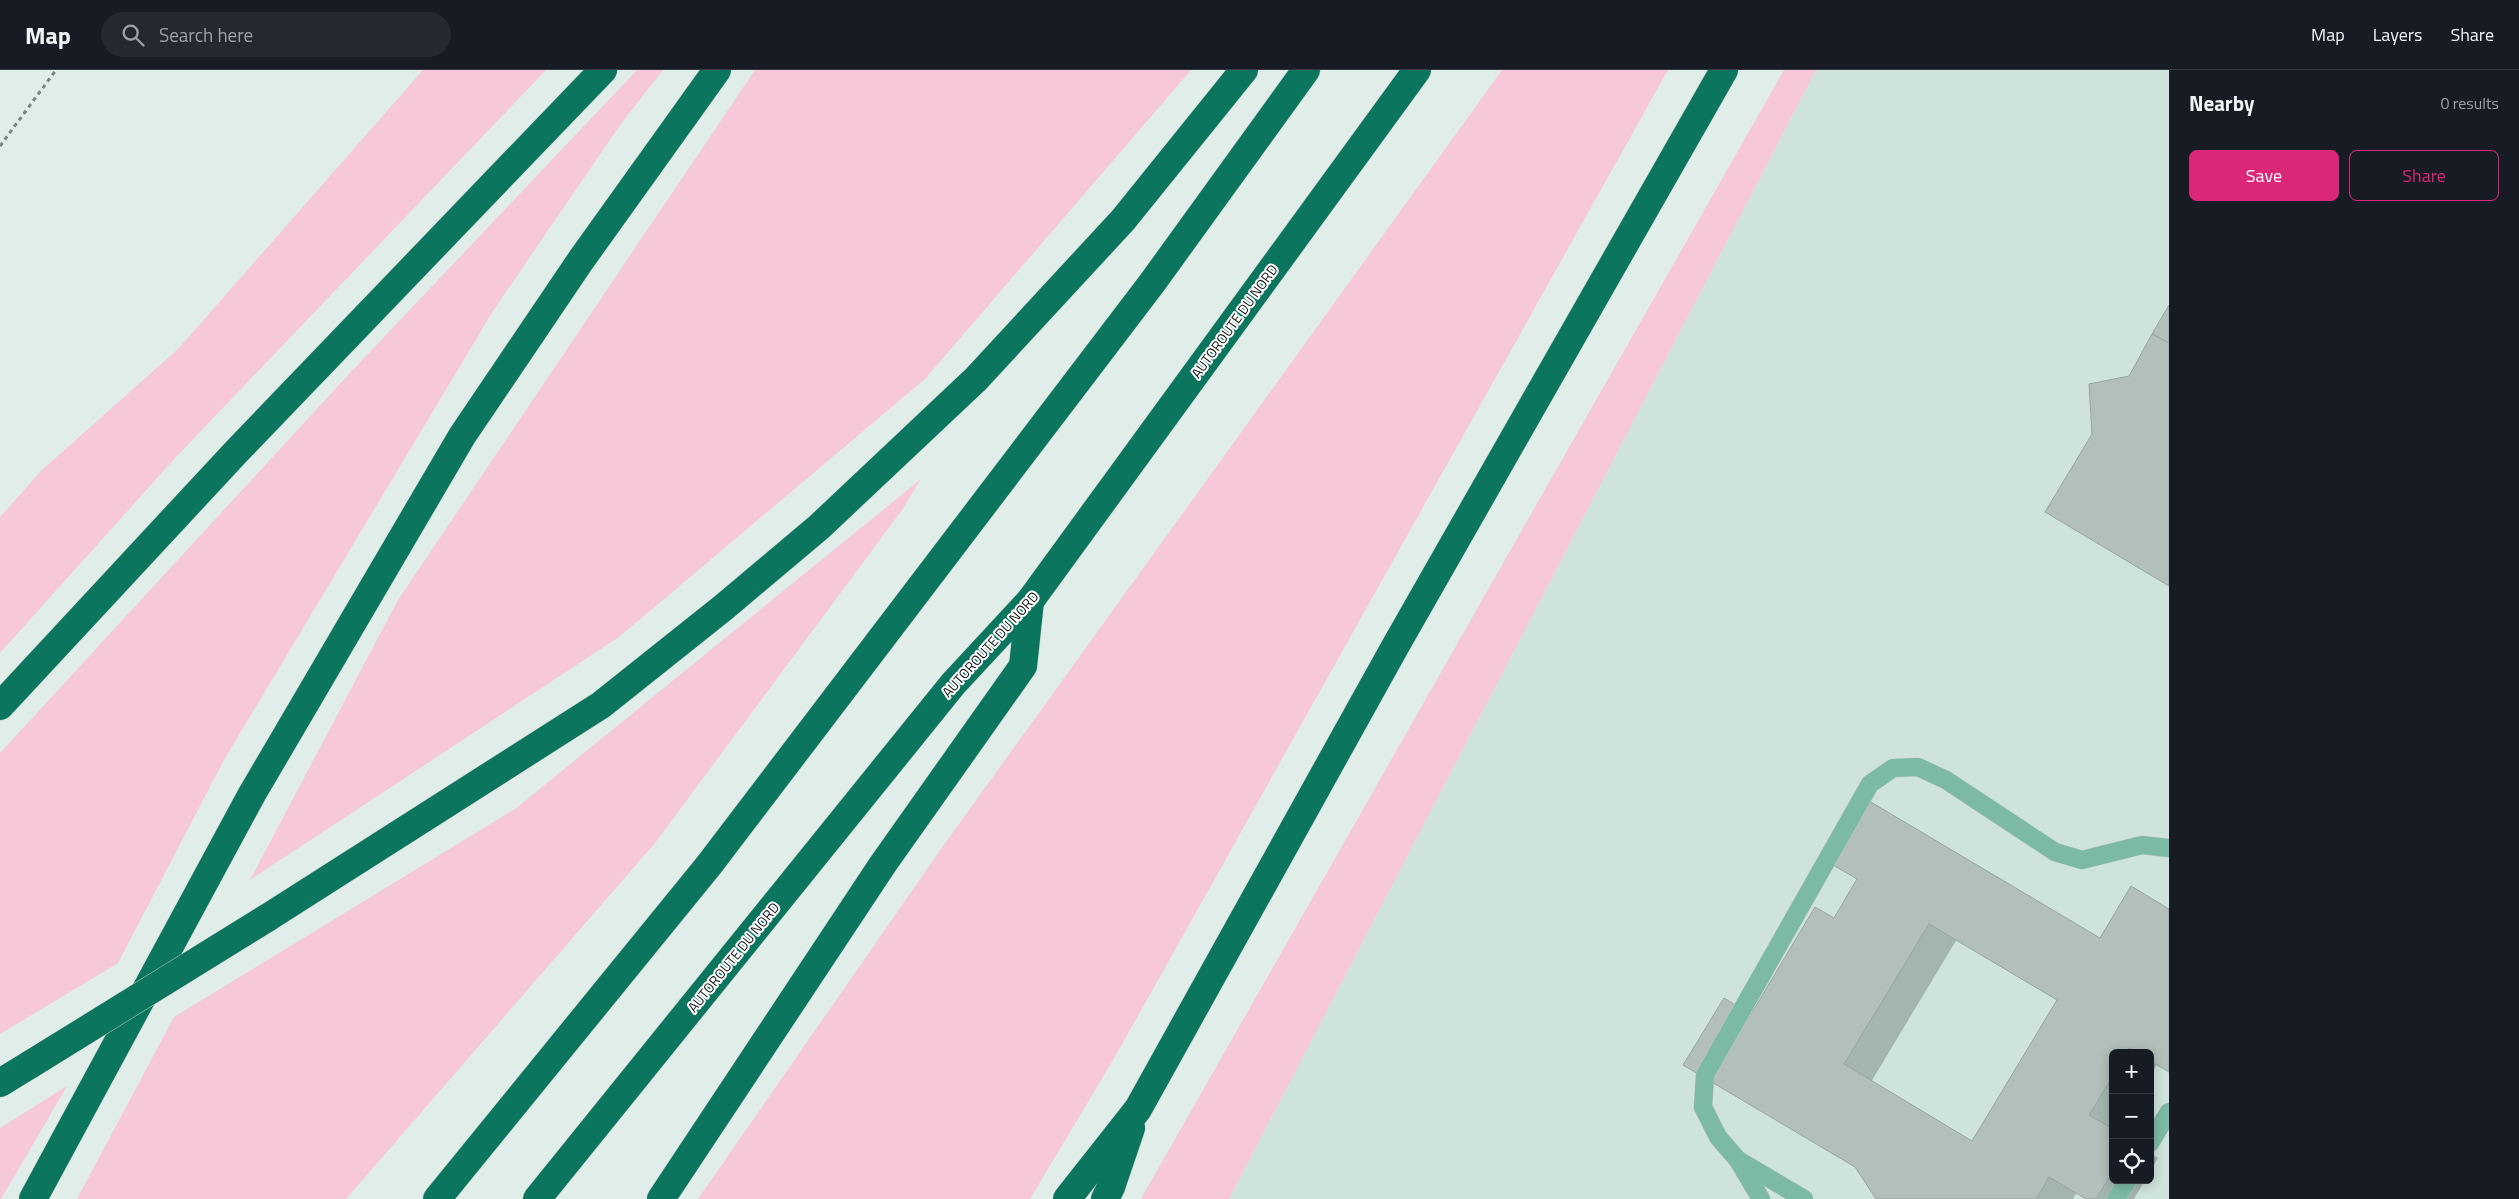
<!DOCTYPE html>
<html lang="en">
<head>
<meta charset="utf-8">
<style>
  body { margin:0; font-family:"Titillium Web",sans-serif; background:#242831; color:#f1f3f6 }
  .controls { position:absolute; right:15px; bottom:15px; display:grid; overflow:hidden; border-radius:8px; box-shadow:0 2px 12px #0003 }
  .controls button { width:45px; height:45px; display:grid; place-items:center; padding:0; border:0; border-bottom:1px solid #363941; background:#171b24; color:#f1f3f6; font:25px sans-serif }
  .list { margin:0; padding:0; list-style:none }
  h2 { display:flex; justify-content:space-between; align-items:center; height:65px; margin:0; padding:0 20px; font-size:21px }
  h2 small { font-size:16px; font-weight:400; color:#9ea1a6 }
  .actions { display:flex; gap:10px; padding:15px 20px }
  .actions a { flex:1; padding:11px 0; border:1px solid #db2777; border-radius:8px; text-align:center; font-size:18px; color:#db2777 }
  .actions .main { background:#db2777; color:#fff }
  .icon { flex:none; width:28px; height:28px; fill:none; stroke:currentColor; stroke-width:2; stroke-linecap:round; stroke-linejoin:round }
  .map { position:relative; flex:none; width:2169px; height:1129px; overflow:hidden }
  header { display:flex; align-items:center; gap:30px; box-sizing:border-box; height:70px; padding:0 25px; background:#171b24; border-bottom:1px solid #363941 }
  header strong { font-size:24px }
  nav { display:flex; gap:28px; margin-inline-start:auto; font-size:18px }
  .search { width:350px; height:45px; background:#242831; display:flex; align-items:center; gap:12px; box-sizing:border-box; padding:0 18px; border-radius:28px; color:#9ea1a6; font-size:19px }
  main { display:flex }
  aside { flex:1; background:#171b24 }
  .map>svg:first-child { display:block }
  .built { fill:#cee3db; fill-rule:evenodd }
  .green { fill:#f6c8d9 }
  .shadow { fill:#0003; fill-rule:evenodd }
  .building { fill:#b2bfba; stroke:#99a5a1; fill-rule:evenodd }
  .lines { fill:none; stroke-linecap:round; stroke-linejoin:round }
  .service-casing { stroke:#bfcac6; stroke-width:19 }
  .motorway-casing { stroke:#bfcac6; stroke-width:29 }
  .path { stroke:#7c8481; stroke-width:3; stroke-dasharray:4 4; stroke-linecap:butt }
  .service { stroke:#7cbaa5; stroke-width:18 }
  .motorway { stroke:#0b765d; stroke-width:28 }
  .motorway-bridge-casing { stroke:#bfcac6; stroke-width:29; stroke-linecap:butt }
  .motorway-bridge { stroke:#0b765d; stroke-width:28 }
  .labels { text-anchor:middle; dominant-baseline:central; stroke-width:4; stroke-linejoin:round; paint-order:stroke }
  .street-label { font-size:14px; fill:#101412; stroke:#fff }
</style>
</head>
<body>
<header>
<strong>Map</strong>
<div class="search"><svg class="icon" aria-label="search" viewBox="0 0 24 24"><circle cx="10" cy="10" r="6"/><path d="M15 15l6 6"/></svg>Search here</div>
<nav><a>Map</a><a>Layers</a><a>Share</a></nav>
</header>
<main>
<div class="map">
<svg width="2169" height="1129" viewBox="0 0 2169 1129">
  <rect width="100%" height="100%" fill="#e0ede8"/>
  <!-- built -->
  <path class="built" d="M1816,0H2169V1129H1229ZM2113,983H2150V1110H2113Z"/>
  <!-- green -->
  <g class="green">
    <path d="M423,0H546L175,388L0,583V447L41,401L179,278Z"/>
    <path d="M637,0H663L620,55L493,241L225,688L118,893L0,964V683L349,304Z"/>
    <path d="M755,0H1191L925,309L619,567L250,810L398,530Z"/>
    <path d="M1502,0H1668L1116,985L1030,1129H698L941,779Z"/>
    <path d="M1784,0H1816L1229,1129H1141Z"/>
    <path d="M921,409L902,440L655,773L346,1129H77L174,947L515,739Z"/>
    <path d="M67,1016L1,1129H0V1058Z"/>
  </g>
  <!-- shadow -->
  <g class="shadow">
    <path d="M1858,809L2101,869L2169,840V1001L2157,994L2150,1006V983H2113V1110H2145L2134,1129H2089L2077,1122L2073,1129H1877L1752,945L1834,849ZM1957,869L2059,930L1973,1072L1871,1012Z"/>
    <path d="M2150,1083L2158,1088L2150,1101Z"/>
  </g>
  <!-- building -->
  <g class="building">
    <path d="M2169,235V273L2152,264Z"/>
    <path d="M2152,264L2169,273V516L2045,442L2092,364L2089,314L2129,306Z"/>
    <path d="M1859,725L2100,868L2131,816L2169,839V1002L2150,991V983H2137L2129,978L2127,983H2113V1006L2089,1045L2113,1059V1101L2096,1129H2086L2049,1107L2036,1129H1876L1855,1097L1683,995L1724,928L1751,944L1815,837L1834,848L1857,809L1821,788ZM1929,854L2057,930L1972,1071L1844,994Z"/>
  </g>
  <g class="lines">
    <!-- service casing -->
    <g class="service-casing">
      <g id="service">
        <path d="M2150,1073L2169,1042"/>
        <path d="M1739,1092L1761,1129"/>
        <path d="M1804,1129L1738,1090L1718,1067L1703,1037L1705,1005L1870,714L1893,698L1918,697L1946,710L2055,782L2082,790L2142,775L2169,778"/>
        <path d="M2116,1129L2128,1110"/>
      </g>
    </g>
    <!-- motorway casing -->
    <g class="motorway-casing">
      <g id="motorway">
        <path d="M0,636L236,382L603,0"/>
        <path d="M267,848L601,635L724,537L819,457L976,309L1123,150L1244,0"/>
        <path d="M0,1013L31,994"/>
        <path d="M33,1129L252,724L462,366L581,190L717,0"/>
        <path d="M437,1129L709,795L1152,213L1306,0"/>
        <path d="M537,1129L953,614L1030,531L1417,0"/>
        <path d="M661,1129L883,794L1023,596L1030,531"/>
        <path d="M1067,1129L1138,1039L1396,575L1724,0"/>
        <path d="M1105,1129L1111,1117L1131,1058"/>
      </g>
    </g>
    <!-- path -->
    <path class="path" d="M0,76L56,0"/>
    <!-- service -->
    <use href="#service" class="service"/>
    <!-- motorway -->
    <use href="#motorway" class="motorway"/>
    <!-- motorway-bridge casing -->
    <g class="motorway-bridge-casing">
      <path id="motorway-bridge" d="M31,994L267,848"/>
    </g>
    <!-- motorway-bridge -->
    <use href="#motorway-bridge" class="motorway-bridge"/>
  </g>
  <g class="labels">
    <!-- street labels -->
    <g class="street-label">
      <text transform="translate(1234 251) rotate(-54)">AUTOROUTE DU NORD</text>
      <text transform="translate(990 574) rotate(-48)">AUTOROUTE DU NORD</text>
      <text transform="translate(733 887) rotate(-51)">AUTOROUTE DU NORD</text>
    </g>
  </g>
</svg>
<div class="controls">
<button>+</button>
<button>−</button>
<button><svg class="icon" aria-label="locate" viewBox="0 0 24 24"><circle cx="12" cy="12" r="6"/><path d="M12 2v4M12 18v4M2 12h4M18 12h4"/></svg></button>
</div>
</div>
<aside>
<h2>Nearby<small>0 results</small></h2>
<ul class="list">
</ul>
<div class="actions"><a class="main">Save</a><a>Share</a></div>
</aside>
</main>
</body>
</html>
